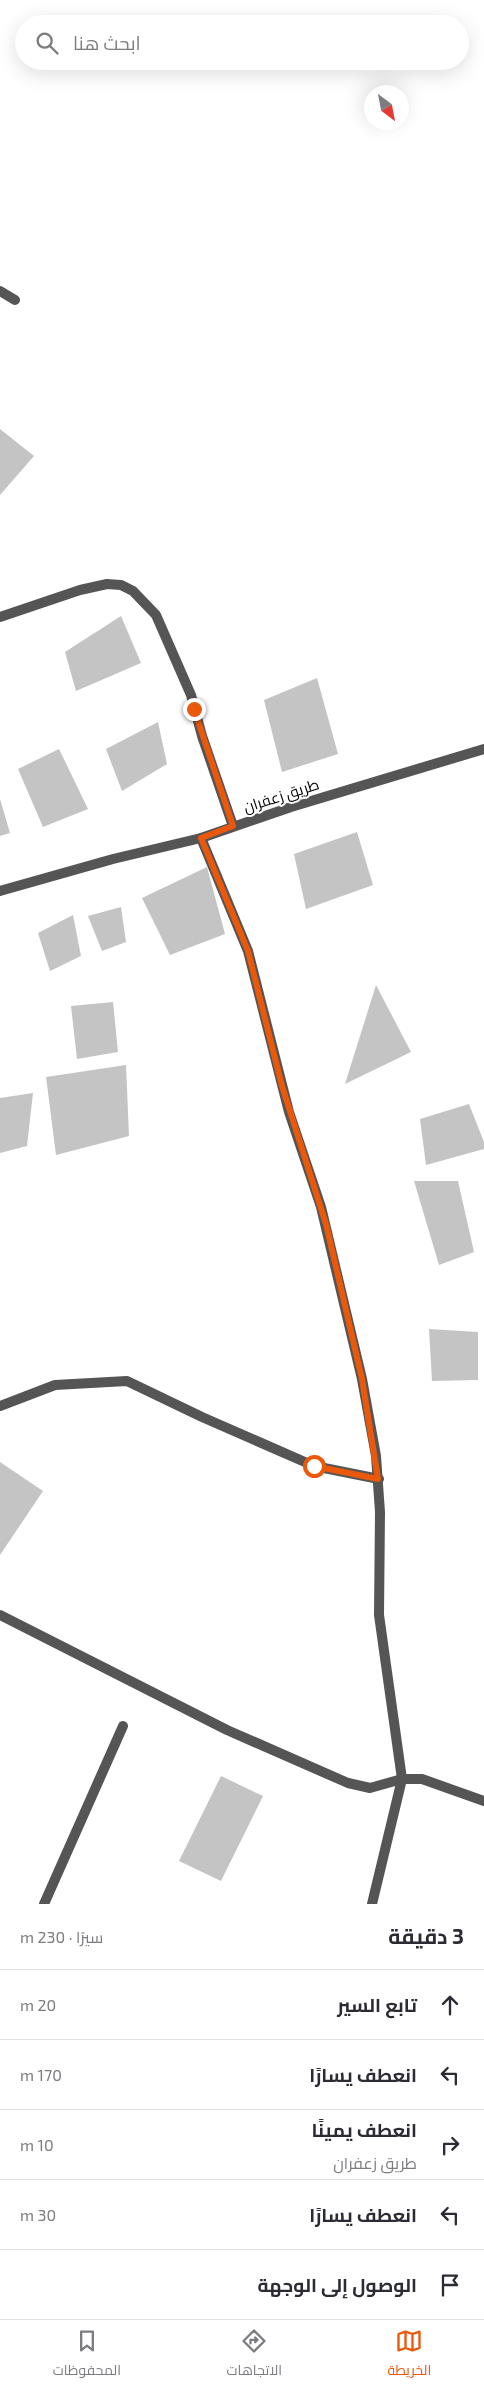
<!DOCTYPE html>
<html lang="ar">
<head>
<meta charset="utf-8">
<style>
  body { margin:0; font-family:"Exo 2",Cairo,sans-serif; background:#f7f7f7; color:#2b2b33; direction:rtl }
  .compass { position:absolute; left:364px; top:85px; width:45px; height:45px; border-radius:50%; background:#fff; box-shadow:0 5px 20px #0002; rotate:148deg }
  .stop { position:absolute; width:15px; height:15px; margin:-11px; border:4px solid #ea580c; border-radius:50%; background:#fff }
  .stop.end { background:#ea580c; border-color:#fff; box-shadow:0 1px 5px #0008 }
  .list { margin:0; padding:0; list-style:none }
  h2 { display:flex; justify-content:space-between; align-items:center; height:65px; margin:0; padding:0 20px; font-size:21px }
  h2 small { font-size:16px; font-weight:400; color:#7c7c81 }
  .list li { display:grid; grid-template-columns:32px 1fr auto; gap:15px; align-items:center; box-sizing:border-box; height:70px; padding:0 20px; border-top:1px solid #e1e1e2 }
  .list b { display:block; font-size:19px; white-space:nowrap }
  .list p { margin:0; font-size:16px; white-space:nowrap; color:#7c7c81 }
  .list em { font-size:16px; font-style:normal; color:#7c7c81 }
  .icon { flex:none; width:28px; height:28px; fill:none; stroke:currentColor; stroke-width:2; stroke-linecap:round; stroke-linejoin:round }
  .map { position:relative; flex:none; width:484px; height:1904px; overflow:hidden; direction:ltr }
  .search { position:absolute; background:#fff; box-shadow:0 5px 20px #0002; left:15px; right:15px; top:15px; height:55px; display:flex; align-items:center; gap:12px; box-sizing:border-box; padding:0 18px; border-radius:28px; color:#7c7c81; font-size:19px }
  .sheet { height:415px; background:#fff }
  nav { display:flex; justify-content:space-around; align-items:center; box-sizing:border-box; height:70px; border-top:1px solid #e1e1e2; background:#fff; font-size:14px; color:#7c7c81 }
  nav a { display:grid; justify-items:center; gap:2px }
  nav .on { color:#ea580c }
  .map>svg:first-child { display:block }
  .building { fill:#c4c4c4 }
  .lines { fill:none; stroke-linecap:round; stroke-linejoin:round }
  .street { stroke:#555; stroke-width:10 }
  .route { stroke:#ea580c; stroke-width:6 }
  .labels { text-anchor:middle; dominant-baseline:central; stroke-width:4; stroke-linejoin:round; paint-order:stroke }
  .street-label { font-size:15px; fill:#000; stroke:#fff }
</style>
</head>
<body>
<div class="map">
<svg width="484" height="1904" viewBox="0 0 484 1904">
  <rect width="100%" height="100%" fill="#fff"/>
  <!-- building -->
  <g class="building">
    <path d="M0,429L34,456L0,495Z"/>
    <path d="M121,616L141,663L76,691L65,652Z"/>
    <path d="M317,678L338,754L282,772L264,700Z"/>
    <path d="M158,722L167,764L122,791L106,749Z"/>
    <path d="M59,749L88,809L43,827L18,769Z"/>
    <path d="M0,799L10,833L0,836Z"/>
    <path d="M357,832L373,885L306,909L294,854Z"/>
    <path d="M207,867L225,934L170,955L142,898Z"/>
    <path d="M121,907L126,942L102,951L88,916Z"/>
    <path d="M73,915L81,956L50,971L38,933Z"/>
    <path d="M376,985L411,1052L345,1084Z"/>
    <path d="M113,1002L118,1052L77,1059L71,1006Z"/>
    <path d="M126,1065L129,1136L56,1155L46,1077Z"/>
    <path d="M33,1093L27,1146L0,1153V1098Z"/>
    <path d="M469,1104L484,1142V1149L426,1165L420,1119Z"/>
    <path d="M414,1181H458L474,1252L439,1265Z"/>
    <path d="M429,1329L478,1332V1380L432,1381Z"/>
    <path d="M0,1462L43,1491L0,1555Z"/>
    <path d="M221,1776L263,1796L221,1881L179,1861Z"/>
  </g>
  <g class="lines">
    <!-- street -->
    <g class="street">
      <path d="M0,291L15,300"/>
      <path d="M0,617L80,590L107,584L121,585L133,591L156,615L191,695L202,736L233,826"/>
      <path d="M201,838L248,951L289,1112L321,1207L362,1379L376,1456L380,1512L379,1615L402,1779L372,1904"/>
      <path d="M0,891L113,859L201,838L291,807L484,749"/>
      <path d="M0,1406L55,1385L127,1381L202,1417L314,1466L379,1479"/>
      <path d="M0,1615L227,1730L348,1783L370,1788L402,1779H422L484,1801"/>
      <path d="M44,1904L123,1726"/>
    </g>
  </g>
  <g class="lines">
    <!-- route -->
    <path class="route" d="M194,709L233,826L201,838L248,951L282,1086L326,1224L362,1379L378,1479L314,1466"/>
  </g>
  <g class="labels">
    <!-- street labels -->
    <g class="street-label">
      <text transform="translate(281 795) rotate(-18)">طريق زعفران</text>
    </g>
  </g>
</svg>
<svg class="compass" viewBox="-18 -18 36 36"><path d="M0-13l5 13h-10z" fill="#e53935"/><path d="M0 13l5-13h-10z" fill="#7c7c81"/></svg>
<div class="stop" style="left:314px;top:1466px"></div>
<div class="stop end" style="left:194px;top:709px"></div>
<div class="search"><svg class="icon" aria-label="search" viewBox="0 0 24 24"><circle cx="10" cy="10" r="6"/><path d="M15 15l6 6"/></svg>ابحث هنا</div>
</div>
<section class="sheet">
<h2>3 دقيقة<small>سيرًا · 230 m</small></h2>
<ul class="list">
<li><svg class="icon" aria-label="ahead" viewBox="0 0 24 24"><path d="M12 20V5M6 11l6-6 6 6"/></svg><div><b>تابع السير</b></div><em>20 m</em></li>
<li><svg class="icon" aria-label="left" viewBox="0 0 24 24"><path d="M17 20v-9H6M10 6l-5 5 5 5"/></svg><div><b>انعطف يسارًا</b></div><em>170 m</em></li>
<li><svg class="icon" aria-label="right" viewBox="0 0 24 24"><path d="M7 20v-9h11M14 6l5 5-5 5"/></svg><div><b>انعطف يمينًا</b><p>طريق زعفران</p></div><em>10 m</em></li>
<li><svg class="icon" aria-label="left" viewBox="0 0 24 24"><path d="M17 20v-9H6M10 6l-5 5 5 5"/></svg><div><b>انعطف يسارًا</b></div><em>30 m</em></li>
<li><svg class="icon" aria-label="arrive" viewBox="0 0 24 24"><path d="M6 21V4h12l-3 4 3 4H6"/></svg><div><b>الوصول إلى الوجهة</b></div></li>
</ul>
</section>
<nav>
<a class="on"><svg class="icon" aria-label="map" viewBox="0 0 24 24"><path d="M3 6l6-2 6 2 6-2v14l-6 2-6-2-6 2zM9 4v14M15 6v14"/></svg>الخريطة</a>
<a><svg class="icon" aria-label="directions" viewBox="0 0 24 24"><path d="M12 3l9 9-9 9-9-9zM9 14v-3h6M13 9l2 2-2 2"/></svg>الاتجاهات</a>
<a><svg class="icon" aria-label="saved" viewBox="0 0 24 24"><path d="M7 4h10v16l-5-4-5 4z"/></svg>المحفوظات</a>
</nav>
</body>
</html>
